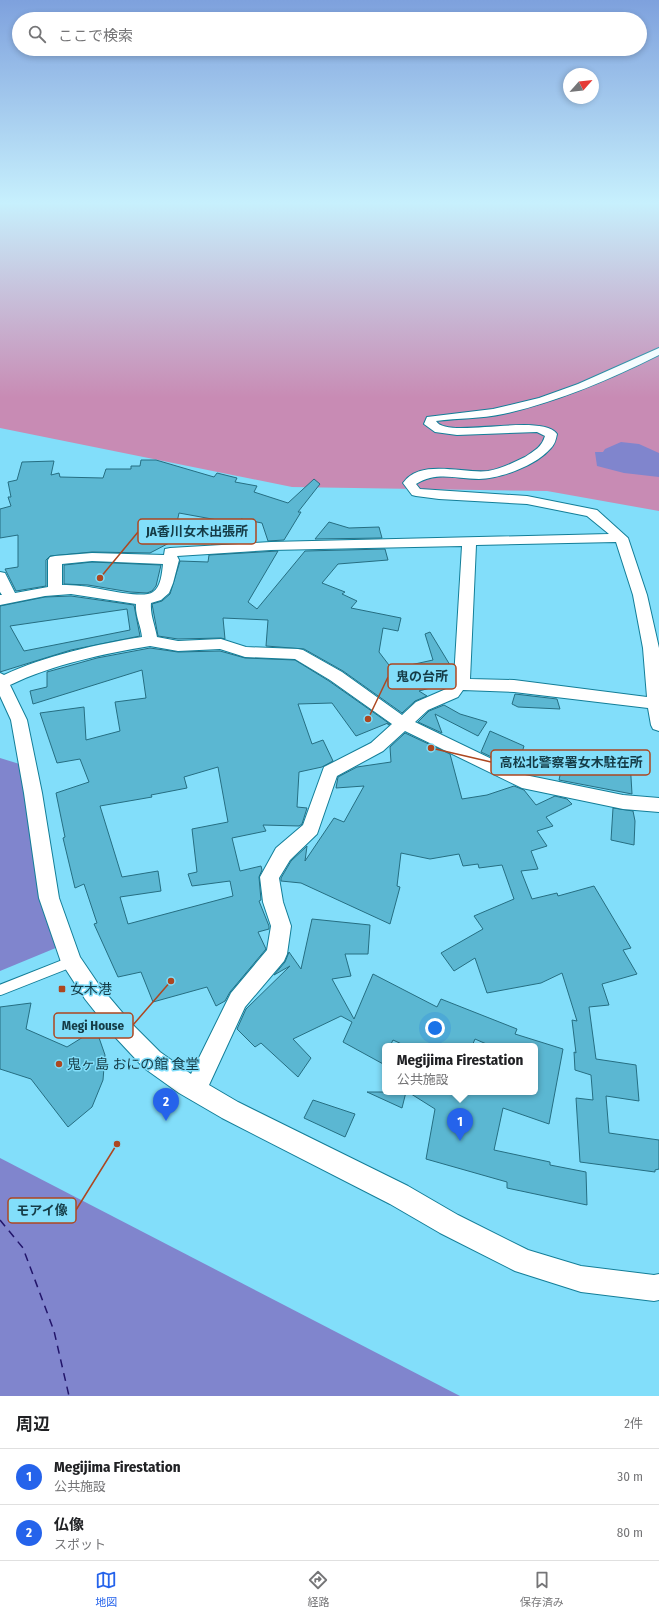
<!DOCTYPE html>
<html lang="ja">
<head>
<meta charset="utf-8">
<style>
  body { margin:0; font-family:"Fira Sans Condensed","Noto Sans JP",sans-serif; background:#f2f2f2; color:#202124 }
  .compass { position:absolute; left:563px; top:68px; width:36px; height:36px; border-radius:50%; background:#fff; box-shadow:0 2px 6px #0003; rotate:63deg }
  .you { position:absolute; left:435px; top:1028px; width:14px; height:14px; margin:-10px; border:3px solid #fff; border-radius:50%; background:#1a73e8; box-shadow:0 0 0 6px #1a73e833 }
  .badge { display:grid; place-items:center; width:26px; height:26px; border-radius:50%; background:#2563eb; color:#fff; font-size:13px; font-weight:700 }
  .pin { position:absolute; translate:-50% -33px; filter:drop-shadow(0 1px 2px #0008) }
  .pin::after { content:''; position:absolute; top:21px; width:14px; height:12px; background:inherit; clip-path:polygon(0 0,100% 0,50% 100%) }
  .popup { position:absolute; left:382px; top:1043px; width:156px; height:52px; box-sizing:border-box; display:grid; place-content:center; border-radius:6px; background:#fff; filter:drop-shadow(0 1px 3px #0005); font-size:13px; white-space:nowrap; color:#757577 }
  .popup b { font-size:15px; color:#202124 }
  .popup::after { content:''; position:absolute; left:50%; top:100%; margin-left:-8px; border:8px solid transparent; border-top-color:#fff }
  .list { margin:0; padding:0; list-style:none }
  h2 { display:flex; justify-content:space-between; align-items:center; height:52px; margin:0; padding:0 16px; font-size:17px }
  h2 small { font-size:13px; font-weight:400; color:#757577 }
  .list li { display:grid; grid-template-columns:26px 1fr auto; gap:12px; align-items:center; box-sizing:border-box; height:56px; padding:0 16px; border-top:1px solid #e0e0e0 }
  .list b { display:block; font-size:15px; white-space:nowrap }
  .list p { margin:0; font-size:13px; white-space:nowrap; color:#757577 }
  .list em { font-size:13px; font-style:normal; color:#757577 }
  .icon { flex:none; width:22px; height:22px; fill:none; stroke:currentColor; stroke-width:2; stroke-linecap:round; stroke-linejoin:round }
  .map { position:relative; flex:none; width:659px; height:1396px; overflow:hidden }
  .search { position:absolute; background:#fff; box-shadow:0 2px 6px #0003; left:12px; right:12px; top:12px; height:44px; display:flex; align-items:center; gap:10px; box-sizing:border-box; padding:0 14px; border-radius:22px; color:#757577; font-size:15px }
  .sheet { height:164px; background:#fff }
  nav { display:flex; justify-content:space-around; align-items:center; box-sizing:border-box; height:56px; border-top:1px solid #e0e0e0; background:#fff; font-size:11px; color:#757577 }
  nav a { display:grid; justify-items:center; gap:2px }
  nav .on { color:#2563eb }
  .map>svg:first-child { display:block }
  .green { fill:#c88bb4 }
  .water { fill:#8085cd }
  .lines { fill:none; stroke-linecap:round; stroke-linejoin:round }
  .ferry { stroke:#22156a; stroke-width:1.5; stroke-dasharray:8 6; stroke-linecap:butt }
  .building { fill:#5bb7d2; stroke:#266e82; fill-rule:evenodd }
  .lane-casing { stroke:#137e98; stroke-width:12 }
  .street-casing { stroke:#137e98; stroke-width:2 }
  .lane { stroke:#fff; stroke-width:10 }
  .street { fill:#fff; fill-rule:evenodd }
  .poi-dot { fill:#ad4720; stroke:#82defa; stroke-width:1.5 }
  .labels { text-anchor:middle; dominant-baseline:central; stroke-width:3; stroke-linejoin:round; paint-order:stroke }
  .near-poi-label { font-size:14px; fill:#153c47; stroke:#82defa; text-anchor:start }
  .leader { fill:none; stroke:#ad4720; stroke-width:1.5 }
  .callout-dot { fill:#ad4720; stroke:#82defa; stroke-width:1.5 }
  .callout { fill:#82defa; stroke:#ad4720; stroke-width:1.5 }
  .callout-label { font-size:13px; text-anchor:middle; font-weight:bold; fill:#153c47 }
</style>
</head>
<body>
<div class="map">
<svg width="659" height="1396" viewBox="0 0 659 1396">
  <rect width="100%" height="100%" fill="#82defa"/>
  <!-- green -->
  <path class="green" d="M0,202H659V511L547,491L292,487L0,428Z"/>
  <!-- water -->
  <g class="water">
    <path d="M621,442L639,444L659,453V477L624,473L597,466L595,452H603L605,449Z"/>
    <path d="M0,758L26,766L63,945L0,971Z"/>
    <path d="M0,1158L460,1396H0Z"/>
  </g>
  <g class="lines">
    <!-- ferry -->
    <path class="ferry" d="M0,1220L23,1248L54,1331L69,1396"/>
  </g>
  <!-- building -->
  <g class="building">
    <path d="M141,460H156L214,477L217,473L237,478L235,482L257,486L254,492L288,503L314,479L320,484L298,512H301L284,540L268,541L262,523L241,519L230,543L211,544L213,535L223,521L179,513L173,541L150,553L92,552L50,556L46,560V586L16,591L5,569L18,567V535L0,538V509L11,506L8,497H11L8,482L17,480L22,462L54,461L51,475L59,473L60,477L103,478L106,469H131V466H140Z"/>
    <path d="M329,522L349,528L379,527L382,538L315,539Z"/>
    <path d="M385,549L388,560L338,564L322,583L345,592L342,594L357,601L351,608L401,618L398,631L383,628L379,652L392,669L433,660L425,634L430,632L453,670V677L449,683L419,691L427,696L415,701L402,713L343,671L304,649L266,646L268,620L223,618L225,639L221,638L178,639L158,636L152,604L162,601L170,594L180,561L208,562L209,555L278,551L248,602L257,609L305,551Z"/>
    <path d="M92,562L161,565L156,586L152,591L147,593L130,592L88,585L64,584V565Z"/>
    <path d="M71,596L134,605L140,636L71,650L0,672V606L45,597ZM127,609L130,630L24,651L10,626Z"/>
    <path d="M150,648L178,652L220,651L245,658L295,660L329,681L390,724L388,725V723L356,736L332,703L298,704L312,744L323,740L333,761L322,767L299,772L297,807L307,808L302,824L299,826L263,825L266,831L232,838L240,871L261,866L262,870L259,877L261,900L259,901L269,926V929L258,932L266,949L230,992L225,1001L216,1006L207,987L153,1002L141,972L118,977L94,924L97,923L84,884L75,888L63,838L65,837L56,793L89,782L80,759L57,763L40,713L84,707L86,740L120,731L115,702L146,698L142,670L33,704L30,691L47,687V672L97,658ZM218,767L228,822L192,829L197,872L188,874L192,886L230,881L233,896L128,924L120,897L161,891L158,871L122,877L100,806L152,797L151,795L187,788L184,777Z"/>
    <path d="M515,694L557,699L560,709L518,707L512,704Z"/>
    <path d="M444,705L460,714L487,722L478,736L435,714L442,733L418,722L429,711Z"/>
    <path d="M490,731L524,746L517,769L481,752Z"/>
    <path d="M405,733L450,754L462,799L487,795L514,786L524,790L536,805L555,796L567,799L572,804L546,817L553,826L537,831L547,846L531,851L538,869L521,871L532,899L557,893L558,896L594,886L631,948L623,950L637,974L602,984L609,1005L589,1007L596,1059L636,1065L639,1101L606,1096L609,1133L659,1140V1169L655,1170V1172L580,1162L576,1098L593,1100L591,1075L575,1070L574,1052L576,1053L572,1020L577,1021L562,973L541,983L487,993L475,958L454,971L441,953L483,929L474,916L514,899L502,865L479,868L478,864L463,866L459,854L430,859L401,853L397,886L400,887L390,924L301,883L281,881V878L291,861L307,846L305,861L334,818L344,822L364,786L336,788L338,777L357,767L391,762L390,747Z"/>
    <path d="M565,752L592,757V754L630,760L632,794L559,780Z"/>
    <path d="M613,808L633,811L635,821L634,845L611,840Z"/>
    <path d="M312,919L370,925L368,954H345L351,976L332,979L354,1019L373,974L437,1007L441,999L517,1029L515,1034L563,1049L549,1124L503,1108L494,1150L550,1162V1165L586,1172L587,1205L507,1188V1182L426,1159L435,1109L408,1092H535V1046H491L475,1039L472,1046H406L393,1040L390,1046H385V1065L343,1042L352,1022L341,1016L293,1039L311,1058L298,1077L261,1043L255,1047L237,1029L246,1009L290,966L274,975L285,962L289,952L301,969Z"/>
    <path d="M31,1003L26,1029L67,1047L96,1029L105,1055L103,1080L92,1107L68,1127L31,1079L0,1069V1007Z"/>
    <path d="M367,1092H406L402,1108Z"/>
    <path d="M313,1100L355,1114L345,1137L304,1118Z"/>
  </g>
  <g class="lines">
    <!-- lane casing -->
    <g class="lane-casing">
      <path id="lane" d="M0,990L71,962"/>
    </g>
    <!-- street casing -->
    <g class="street-casing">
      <path id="street" d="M659,348V355C609,380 558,402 503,414C481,419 458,418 436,421C446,440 541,412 557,434C556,439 555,444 551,448C537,465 500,479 479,479C456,479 437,471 416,484L420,489L527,496L597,510L628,538L647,595L659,648V731L653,729L651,725L648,708L514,692L463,690L458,697L428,710L415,722L525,775L623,795L659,798V812L623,809L522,788L405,731L383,751L337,776L317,834L290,860L279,878L283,902L291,926L287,954L284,961L245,1007L209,1085L238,1102L408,1186L458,1215L528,1250L581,1266L654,1275L659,1274V1300L654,1301L581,1292L515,1271L440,1233L390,1204L222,1118L179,1093L144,1068L116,1038L85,999L61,962L39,898L24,793L11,720L0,696V673L4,675C44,656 98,644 142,637C141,626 135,615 136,604L71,594L45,596L0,605V595H2L0,592V572L5,573L15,593L48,587V560L50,557L55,556L92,553L164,555L165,549L170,548L271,542L609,534L587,516L527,504L439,499L416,496L412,495L403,483C420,458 464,474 488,471C500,469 513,463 525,457C534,451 542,447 545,436L537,432L457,435L435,432L424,424L427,417L493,409L539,398L578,384ZM616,542L633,595L643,648L647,697L514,680L470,679L476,545ZM462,546L454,678L446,689L416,702L402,715L342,672L303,650L298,649L246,647L221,639L178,641L157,637C155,625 150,615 151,603L161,600L169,593L173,583L179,560L177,556L271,550ZM92,561L163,564C162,573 161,587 153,592C142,600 96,587 81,586C74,585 68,585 62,585V564ZM150,646L178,651L220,649L245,657L295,659L330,680L392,724L371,743L324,767L303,825L276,848L260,877L263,902L271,926L267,950L231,993L191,1074L160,1052L132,1024L99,985L80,957L59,898L42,793L27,720L10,685C54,664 103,654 150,646Z"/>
    </g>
    <!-- lane -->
    <use href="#lane" class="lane"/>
    <!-- street -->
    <use href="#street" class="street"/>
  </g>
  <!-- sky -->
  <linearGradient id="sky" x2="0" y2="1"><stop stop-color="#7ea1dd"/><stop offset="0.51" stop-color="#c7f0fd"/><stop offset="1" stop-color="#c7f0fd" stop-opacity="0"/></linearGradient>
  <rect width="659" height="398" fill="url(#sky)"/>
  <!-- markers -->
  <g class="poi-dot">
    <rect x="58" y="985" width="8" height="8" rx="2"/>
    <circle cx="59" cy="1064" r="4"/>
  </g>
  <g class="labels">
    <!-- near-poi labels -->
    <g class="near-poi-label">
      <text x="70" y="989">女木港</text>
      <text x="67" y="1064">鬼ヶ島 おにの館 食堂</text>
    </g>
  </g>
  <!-- callouts -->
  <path class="leader" d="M100 578L138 532M368 719L388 677M431 748L491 762M171 981L133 1025M117 1144L76 1210"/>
  <g class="callout-dot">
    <circle cx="100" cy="578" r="4"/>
    <circle cx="368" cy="719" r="4"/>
    <circle cx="431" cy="748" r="4"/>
    <circle cx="171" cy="981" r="4"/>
    <circle cx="117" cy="1144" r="4"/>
  </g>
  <g class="callout">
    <rect x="138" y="519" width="118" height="25" rx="4"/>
    <rect x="388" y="664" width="68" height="25" rx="4"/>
    <rect x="491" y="750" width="159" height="25" rx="4"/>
    <rect x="54" y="1013" width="79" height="25" rx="4"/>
    <rect x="8" y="1198" width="68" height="25" rx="4"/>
  </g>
  <g class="callout-label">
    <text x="197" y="536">JA香川女木出張所</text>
    <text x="422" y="681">鬼の台所</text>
    <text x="571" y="767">高松北警察署女木駐在所</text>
    <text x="93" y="1030">Megi House</text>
    <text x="42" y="1215">モアイ像</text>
  </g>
</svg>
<svg class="compass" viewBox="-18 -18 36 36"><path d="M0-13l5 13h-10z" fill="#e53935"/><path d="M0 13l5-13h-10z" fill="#757577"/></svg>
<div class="you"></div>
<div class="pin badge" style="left:460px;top:1141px">1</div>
<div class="popup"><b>Megijima Firestation</b>公共施設</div>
<div class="pin badge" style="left:166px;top:1121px">2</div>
<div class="search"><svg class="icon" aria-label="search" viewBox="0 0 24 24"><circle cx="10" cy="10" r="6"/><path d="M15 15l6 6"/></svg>ここで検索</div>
</div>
<section class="sheet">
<h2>周辺<small>2件</small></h2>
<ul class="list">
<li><span class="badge">1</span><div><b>Megijima Firestation</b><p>公共施設</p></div><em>30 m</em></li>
<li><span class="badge">2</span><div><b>仏像</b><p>スポット</p></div><em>80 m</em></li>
</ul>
</section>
<nav>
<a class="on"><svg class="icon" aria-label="map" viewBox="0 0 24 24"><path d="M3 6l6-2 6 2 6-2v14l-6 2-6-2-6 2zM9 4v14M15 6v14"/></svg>地図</a>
<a><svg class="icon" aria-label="directions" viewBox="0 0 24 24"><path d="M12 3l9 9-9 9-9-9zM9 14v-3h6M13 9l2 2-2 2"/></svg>経路</a>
<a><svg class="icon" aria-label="saved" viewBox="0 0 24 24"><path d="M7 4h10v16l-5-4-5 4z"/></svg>保存済み</a>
</nav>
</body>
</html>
